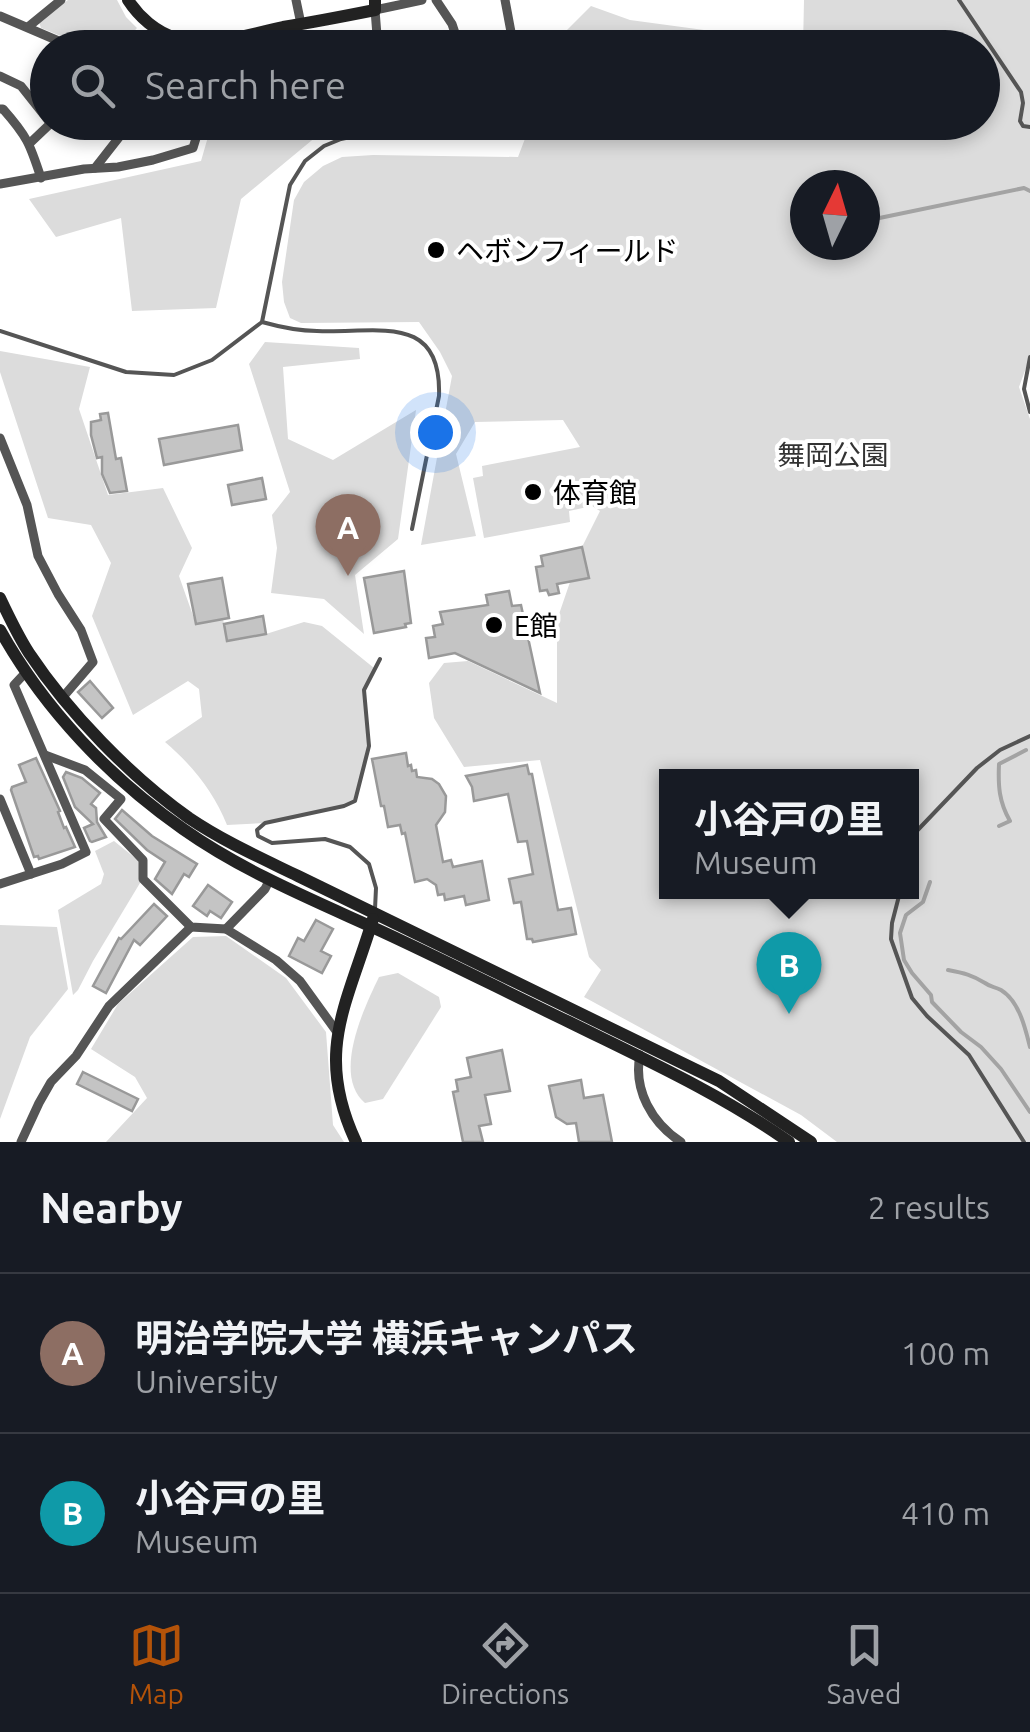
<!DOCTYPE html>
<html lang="en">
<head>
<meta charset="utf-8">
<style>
  body { margin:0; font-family:Ubuntu,"Noto Sans JP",sans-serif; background:#242831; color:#f1f3f6 }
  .compass { position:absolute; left:790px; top:170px; width:90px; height:90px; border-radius:50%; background:#171b24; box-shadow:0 5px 15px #0003; rotate:5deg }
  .you { position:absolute; left:435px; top:432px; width:35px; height:35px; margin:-25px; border:8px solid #fff; border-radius:50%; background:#1a73e8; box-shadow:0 0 0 15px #1a73e833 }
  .badge { display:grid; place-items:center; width:65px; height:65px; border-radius:50%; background:#b45309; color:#fff; font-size:32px; font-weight:700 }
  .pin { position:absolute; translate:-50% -82px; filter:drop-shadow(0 2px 5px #0008) }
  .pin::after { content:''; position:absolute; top:52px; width:35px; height:30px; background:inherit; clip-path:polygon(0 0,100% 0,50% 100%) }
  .popup { position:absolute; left:659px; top:769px; width:260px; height:130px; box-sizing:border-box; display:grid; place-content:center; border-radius:0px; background:#171b24; filter:drop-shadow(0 2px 8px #0005); font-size:32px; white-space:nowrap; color:#9ea1a6 }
  .popup b { font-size:38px; color:#f1f3f6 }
  .popup::after { content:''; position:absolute; left:50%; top:100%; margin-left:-20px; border:20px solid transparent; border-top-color:#171b24 }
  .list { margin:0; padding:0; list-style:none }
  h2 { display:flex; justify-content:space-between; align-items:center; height:130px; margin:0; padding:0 40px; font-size:42px }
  h2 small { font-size:32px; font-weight:400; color:#9ea1a6 }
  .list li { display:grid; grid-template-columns:65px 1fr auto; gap:30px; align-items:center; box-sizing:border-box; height:160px; padding:0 40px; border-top:2px solid #363941 }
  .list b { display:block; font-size:38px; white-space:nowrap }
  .list p { margin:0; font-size:32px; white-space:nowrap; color:#9ea1a6 }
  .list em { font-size:32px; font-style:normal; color:#9ea1a6 }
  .icon { flex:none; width:55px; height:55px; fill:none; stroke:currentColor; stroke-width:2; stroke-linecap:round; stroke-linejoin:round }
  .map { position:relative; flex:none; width:1030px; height:1142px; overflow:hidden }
  .search { position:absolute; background:#171b24; box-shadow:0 5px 15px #0003; left:30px; right:30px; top:30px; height:110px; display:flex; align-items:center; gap:25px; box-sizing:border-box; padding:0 35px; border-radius:55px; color:#9ea1a6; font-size:38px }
  .sheet { height:450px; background:#171b24 }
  nav { display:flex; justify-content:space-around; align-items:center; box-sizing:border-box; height:140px; border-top:2px solid #363941; background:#171b24; font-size:28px; color:#9ea1a6 }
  nav a { display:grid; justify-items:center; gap:5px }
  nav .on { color:#b45309 }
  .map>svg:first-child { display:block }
  .green { fill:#dcdcdc; fill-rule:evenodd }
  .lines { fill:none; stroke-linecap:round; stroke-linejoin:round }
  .stream { stroke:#a3a3a3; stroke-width:4 }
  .building { fill:#c4c4c4; stroke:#999; stroke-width:2.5 }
  .lane { stroke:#555; stroke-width:4 }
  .street { stroke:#555; stroke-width:9 }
  .secondary { stroke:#222; stroke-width:12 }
  .poi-dot { fill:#000; stroke:#fff; stroke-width:4 }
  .labels { text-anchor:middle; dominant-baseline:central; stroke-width:8; stroke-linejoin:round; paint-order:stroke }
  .poi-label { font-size:28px; fill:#000; stroke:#fff; text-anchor:start }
  .park-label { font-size:28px; fill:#333; stroke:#fff }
</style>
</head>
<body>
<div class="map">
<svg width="1030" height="1142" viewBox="0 0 1030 1142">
  <rect width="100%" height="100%" fill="#fff"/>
  <!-- green -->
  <g class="green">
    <path d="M68,0H117L126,17L137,28L119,47H88L41,28L39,22Z"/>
    <path d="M804,0H1030V357L1019,387L1030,419V1142H837L801,1115L584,997L601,970L589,957L540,760L464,767L434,718L429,683L444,663L468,661L557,703V620L582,547L600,511L592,506L569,511L570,522L484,538L473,478L483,476L482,466L580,447L563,420L475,422L456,454L476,536L421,545L452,376L440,352L419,322L301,323L290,318L284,302L282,282L294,200L304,182L323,166L342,157L373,155L518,157L531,123L982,122V48L803,47ZM805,185H865V245H805ZM666,776H912V892H666Z"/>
    <path d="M591,6L630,20L704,30L726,47H558L564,33Z"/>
    <path d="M212,123H314L317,136L241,199L216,308L132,311L121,218L56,237L29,199L201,161Z"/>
    <path d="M265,342L359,348L360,359L283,367L288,439L333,460L416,410L398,539L355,575L364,634L324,599L271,593L277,548L272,515L290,492L249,364Z"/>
    <path d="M0,351L90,367L79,409L108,495L163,488L192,548L179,576L196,624L223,619L227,641L266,634L304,622L322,626L374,668L364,690L369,746L355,801L344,806L265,823L227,825C214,792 192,765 165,742L202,717L199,689L188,681L133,715L92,616L111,563L91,525L48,518L0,372Z"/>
    <path d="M114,841L140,862V883L93,961L78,990L73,995L58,910L101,884L104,874L95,851Z"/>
    <path d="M0,925L57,927L68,989L30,1037L0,1119Z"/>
    <path d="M226,936L286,978L326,1032L333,1125L344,1142H106L147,1098L135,1077L91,1049L118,1004L193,937Z"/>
    <path d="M398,973L439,997L441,1007L383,1099L365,1103C332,1075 364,1008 379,977Z"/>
  </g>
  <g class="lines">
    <!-- stream -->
    <g class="stream">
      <path d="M865,221L1024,188L1030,191"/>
      <path d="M999,826L1010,821C999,802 998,786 999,764L1026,750"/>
      <path d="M930,882L923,902L906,915L900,933L904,960L912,973L931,995L932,1002L961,1032L981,1047L1001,1069L1030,1112"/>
      <path d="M948,970C964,973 972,975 985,983C992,988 994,986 1001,990C1019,1001 1025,1027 1030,1047"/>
    </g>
  </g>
  <!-- building -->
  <g class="building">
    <path d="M108,413L116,459L121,458L127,491L110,493L102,474V457L97,458L91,435V422L101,420L100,414Z"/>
    <path d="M238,425L242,450L164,465L159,439Z"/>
    <path d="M262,478L266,499L232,505L228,485Z"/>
    <path d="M582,547L589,578L557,584L559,593L549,595L547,590L540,591L536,567L543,566L541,556Z"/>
    <path d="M404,571L411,623L405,624L406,627L374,633L364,578Z"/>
    <path d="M222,578L229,618L196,624L188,584Z"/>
    <path d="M509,591L512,606L521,605L540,693L455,653L429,658L426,638L435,637L433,626L443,624L440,612L488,605L486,595Z"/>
    <path d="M263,616L266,634L227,641L224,624Z"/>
    <path d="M90,681L113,708L102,718L78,692Z"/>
    <path d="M406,753L408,766L411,765L412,771L416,770L417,777L432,779L439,784L446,796L445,812L436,825L443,862L451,860L453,867L482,861L489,900L466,905L464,896L445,900L444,894L438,895L436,885L427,879L415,882L405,833L402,834L400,825L388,827L384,806H381L372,759Z"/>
    <path d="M36,758L60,811L58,812L64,828L66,827L75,847L39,859L38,856L34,857L11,790L12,787L26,782L19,765Z"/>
    <path d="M527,765L529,774H532L558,910L571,908L576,934L533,942L532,939H527L521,902L514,903L509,879L533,874L527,841L518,842L508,794L474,801L472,787L466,776Z"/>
    <path d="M66,772L82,778L100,793L91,804L96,808L97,822L106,837L92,842L90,841L84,828L93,824L75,807L63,777Z"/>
    <path d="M122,810L152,836L197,864L189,877L184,874L172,894L155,879L165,862L147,850L115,819Z"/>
    <path d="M208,885L232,902L221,918L210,911L207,916L193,906Z"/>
    <path d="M154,904L167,916L140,945L134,940L106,993L93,986L119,938L121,939Z"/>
    <path d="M316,920L333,929L321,951L331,956L322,973L289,956L298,938L304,941Z"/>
    <path d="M502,1050L510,1091L485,1095L491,1124L479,1126L483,1142H463L453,1092L458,1091L456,1080L471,1077L467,1058Z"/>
    <path d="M83,1072L138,1099L132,1111L77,1084Z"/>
    <path d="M581,1080L584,1098L603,1095L612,1142H579L576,1123L567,1124L556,1117L549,1086Z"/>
  </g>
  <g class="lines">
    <!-- lane -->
    <g class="lane">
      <path d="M959,0L1021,92L1023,103L1020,121L1023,126L1030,127"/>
      <path d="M262,322C280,327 298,331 317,331C375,334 442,311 439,396L412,529"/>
      <path d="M0,331L126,372L174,375L212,360L262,322L290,185L305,161L324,146L341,139L360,135L390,133"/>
      <path d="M1030,357L1024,389L1030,412"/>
      <path d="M912,836L977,768L1000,750L1030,736"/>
      <path d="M900,892L892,923L891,939L912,998L927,1016L969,1055L1024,1142"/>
      <path d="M375,909L376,888L369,864L350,847L325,839L272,843L258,836L257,830L265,823L344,806L355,801L369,746L364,690L380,659"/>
    </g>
    <!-- street -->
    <g class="street">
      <path d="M296,0L301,24"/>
      <path d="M436,0L452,24L460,48"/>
      <path d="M505,0L514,48"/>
      <path d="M0,16L75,48"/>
      <path d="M28,27L61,0"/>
      <path d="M378,48L375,10L422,0"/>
      <path d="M0,76L21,86L48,120"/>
      <path d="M0,109H3C27,136 30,144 41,178"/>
      <path d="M390,133L393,122"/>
      <path d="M30,143L50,124"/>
      <path d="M95,168L131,122"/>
      <path d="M0,184L84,169L118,167L153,160L193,148L201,122"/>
      <path d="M0,438L27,505L38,556L58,594L81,630L93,662L63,697"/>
      <path d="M45,755L85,770L121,799L104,819L143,860V879L191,927L226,929L276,960L300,981L337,1032"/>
      <path d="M0,799L31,874"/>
      <path d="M0,884L62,864L86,852L14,685L27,671"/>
      <path d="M226,929L265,889L270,879"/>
      <path d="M640,1055C633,1090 652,1123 681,1142"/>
      <path d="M21,1142L39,1103L51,1082L76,1056L109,1006L191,927"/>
    </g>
    <!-- secondary -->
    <g class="secondary">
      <path d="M128,0C139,17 156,32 176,38C210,48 250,34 283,27C314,22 345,16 375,10V0"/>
      <path d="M0,598C9,617 18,636 29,653C69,713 130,776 189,818C223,841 261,858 298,876L719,1081L811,1142"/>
      <path d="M0,630C44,709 110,778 183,829C241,870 308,898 372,927C438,957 504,991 569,1022C644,1059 721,1094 789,1142"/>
      <path d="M356,1142C314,1052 347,1005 373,919"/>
    </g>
  </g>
  <!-- markers -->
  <g class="poi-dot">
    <circle cx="436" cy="250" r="10"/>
    <circle cx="533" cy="492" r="10"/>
    <circle cx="494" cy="625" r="10"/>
  </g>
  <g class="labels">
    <!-- poi labels -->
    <g class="poi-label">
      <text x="456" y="250">ヘボンフィールド</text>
      <text x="553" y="492">体育館</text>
      <text x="514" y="625">E館</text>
    </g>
    <!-- park labels -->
    <g class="park-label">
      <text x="833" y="454">舞岡公園</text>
    </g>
  </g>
</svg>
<svg class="compass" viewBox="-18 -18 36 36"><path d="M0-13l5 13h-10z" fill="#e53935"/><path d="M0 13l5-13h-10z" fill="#9ea1a6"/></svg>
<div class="you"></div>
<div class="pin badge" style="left:348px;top:576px;background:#8d6e63">A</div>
<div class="pin badge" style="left:789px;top:1014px;background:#0f9aa8">B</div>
<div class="popup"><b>小谷戸の里</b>Museum</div>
<div class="search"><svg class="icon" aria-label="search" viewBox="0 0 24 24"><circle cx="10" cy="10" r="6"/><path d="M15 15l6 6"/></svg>Search here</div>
</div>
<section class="sheet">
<h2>Nearby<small>2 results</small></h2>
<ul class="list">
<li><span class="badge" style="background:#8d6e63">A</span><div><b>明治学院大学 横浜キャンパス</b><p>University</p></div><em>100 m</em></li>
<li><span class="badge" style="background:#0f9aa8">B</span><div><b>小谷戸の里</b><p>Museum</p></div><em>410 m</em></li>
</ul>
</section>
<nav>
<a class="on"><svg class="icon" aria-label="map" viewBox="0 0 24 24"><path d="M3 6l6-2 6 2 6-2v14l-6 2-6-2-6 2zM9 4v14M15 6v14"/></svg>Map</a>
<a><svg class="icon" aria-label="directions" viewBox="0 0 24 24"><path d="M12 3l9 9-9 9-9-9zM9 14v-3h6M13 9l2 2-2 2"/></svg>Directions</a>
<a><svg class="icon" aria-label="saved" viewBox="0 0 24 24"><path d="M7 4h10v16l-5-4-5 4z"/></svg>Saved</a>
</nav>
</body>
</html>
